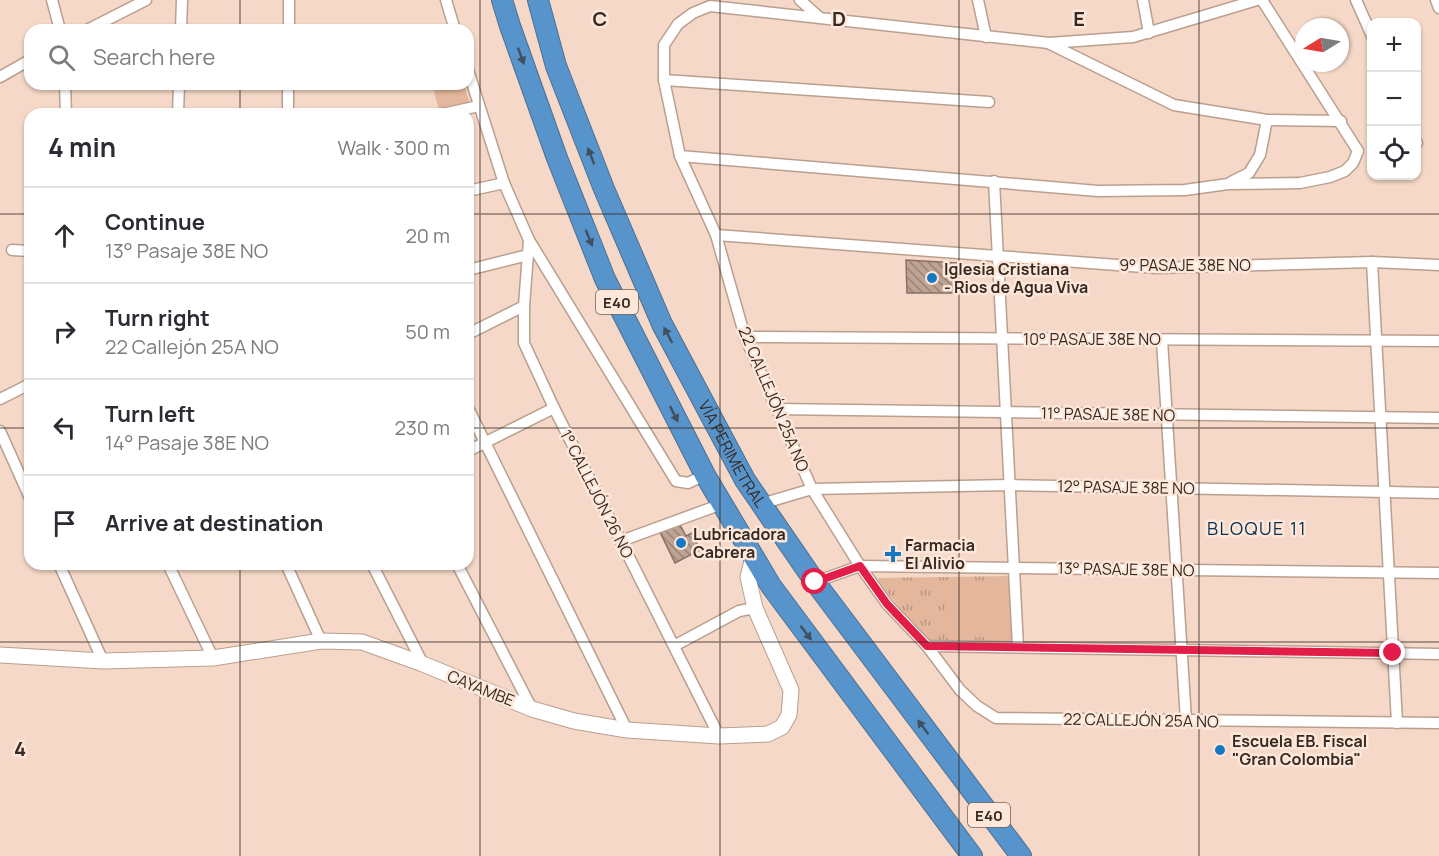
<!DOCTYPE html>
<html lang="en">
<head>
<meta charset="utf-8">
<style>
  body { margin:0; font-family:Manrope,sans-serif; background:#f2f2f3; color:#2b2b33 }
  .controls { position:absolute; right:18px; top:18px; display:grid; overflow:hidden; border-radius:12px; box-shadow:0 2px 4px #0004 }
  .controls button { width:54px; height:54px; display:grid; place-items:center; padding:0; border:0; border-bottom:2px solid #e1e1e2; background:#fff; color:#2b2b33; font:30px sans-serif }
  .compass { position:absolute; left:1295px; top:18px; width:54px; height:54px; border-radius:50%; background:#fff; box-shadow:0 2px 4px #0004; rotate:259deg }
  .stop { position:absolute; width:18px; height:18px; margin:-14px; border:4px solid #e11d48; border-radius:50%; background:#fff }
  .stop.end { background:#e11d48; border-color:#fff; box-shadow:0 2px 6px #0008 }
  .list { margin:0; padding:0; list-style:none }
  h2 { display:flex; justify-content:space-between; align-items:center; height:78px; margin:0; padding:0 24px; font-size:26px }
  h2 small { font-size:20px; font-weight:400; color:#7c7c81 }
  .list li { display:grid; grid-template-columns:39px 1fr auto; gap:18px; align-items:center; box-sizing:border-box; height:96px; padding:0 24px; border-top:2px solid #e1e1e2 }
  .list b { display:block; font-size:22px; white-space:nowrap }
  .list p { margin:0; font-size:20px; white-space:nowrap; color:#7c7c81 }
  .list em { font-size:20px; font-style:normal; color:#7c7c81 }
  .icon { flex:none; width:33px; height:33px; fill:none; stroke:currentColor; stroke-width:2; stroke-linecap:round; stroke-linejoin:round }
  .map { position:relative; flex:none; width:1439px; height:856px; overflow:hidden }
  .search { position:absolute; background:#fff; box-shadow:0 2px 4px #0004; left:24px; top:24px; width:450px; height:66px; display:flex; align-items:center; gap:15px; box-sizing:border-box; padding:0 21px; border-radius:18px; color:#7c7c81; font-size:22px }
  .panel { position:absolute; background:#fff; box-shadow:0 2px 4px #0004; left:24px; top:108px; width:450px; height:462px; border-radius:18px }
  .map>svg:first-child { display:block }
  .park { fill:url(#park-tufts) }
  .pitch { fill:#e4b79c }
  .building { fill:url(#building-back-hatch); stroke:#897060; stroke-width:1.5 }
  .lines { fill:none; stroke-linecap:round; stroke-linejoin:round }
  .street-casing { stroke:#ba9f8f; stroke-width:13 }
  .secondary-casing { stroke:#ba9f8f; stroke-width:17 }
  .highway-casing { stroke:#4c6f91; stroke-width:22 }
  .street { stroke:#fff; stroke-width:10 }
  .secondary { stroke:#fff; stroke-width:15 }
  .highway { stroke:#5894cc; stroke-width:20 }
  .oneway { fill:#414f5e }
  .route { stroke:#e11d48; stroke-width:8 }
  .grid { fill:none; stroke:#352a23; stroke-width:1.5; stroke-opacity:0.55 }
  .poi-dot { fill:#1678c4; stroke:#fee7d8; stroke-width:2 }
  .labels { text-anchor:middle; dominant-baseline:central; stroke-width:5; stroke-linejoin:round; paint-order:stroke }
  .shield { fill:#fee7d8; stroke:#716359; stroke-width:1.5 }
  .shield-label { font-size:15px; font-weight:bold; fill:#352a23 }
  .street-label { font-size:16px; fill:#352a23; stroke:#fee7d8 }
  .poi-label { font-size:16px; font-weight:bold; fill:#352a23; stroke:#fee7d8; text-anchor:start }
  .neighbourhood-label { font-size:18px; letter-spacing:1.5px; fill:#022f53; stroke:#fee7d8 }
  .grid-label { font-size:20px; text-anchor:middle; font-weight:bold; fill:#352a23; stroke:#fee7d8; stroke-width:5; stroke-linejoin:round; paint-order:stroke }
</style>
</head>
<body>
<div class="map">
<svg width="1439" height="856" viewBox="0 0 1439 856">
  <defs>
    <pattern id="park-tufts" width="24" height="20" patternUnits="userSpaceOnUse" patternTransform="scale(1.5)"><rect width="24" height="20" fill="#e4b79c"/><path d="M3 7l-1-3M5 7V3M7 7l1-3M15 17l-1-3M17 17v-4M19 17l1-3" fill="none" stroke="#ba957f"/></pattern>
    <pattern id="building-back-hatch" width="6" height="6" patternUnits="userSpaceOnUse" patternTransform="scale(1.5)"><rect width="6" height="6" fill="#bea292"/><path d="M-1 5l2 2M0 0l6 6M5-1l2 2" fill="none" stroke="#9b8477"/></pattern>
  </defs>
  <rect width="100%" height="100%" fill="#f5d8c7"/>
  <!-- park -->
  <path class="park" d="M1011,576L1014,641L928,642L879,583L878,578Z"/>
  <!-- pitch -->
  <g class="pitch">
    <path d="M432,84H464L470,104L439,110Z"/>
    <path d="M1011,581L1014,636L981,637L979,613L980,637L947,638L944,584Z"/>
  </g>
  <!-- building -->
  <g class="building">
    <path d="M906,260L957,263L959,293H907Z"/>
    <path d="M679,523L686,536L692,533L700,550L675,563L660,532Z"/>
  </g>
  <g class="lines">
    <!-- street casing -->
    <g class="street-casing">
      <g id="street">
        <path d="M52,0L60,30"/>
        <path d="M446,0L455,30"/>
        <path d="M800,0L820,18"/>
        <path d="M978,0L986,37"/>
        <path d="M1143,0L1149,33"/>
        <path d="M1257,0L1133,37L1049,43L710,6L693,13L678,24L664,45V80L680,156L716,235L745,337L812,489L860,566L887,604L927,646L960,690L977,706L996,718L1439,723"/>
        <path d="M1356,0L1372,36"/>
        <path d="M1436,0L1439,8"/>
        <path d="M87,30L146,0"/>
        <path d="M181,30L182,0"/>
        <path d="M289,30V0"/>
        <path d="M1050,44L1174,105L1267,120L1341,121"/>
        <path d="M468,70L504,183L529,240L676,481L688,483L705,475"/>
        <path d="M0,77L30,60"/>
        <path d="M664,80L989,102"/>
        <path d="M65,84L66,114"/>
        <path d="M178,114L179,84"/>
        <path d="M288,114V84"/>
        <path d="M442,114L479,106"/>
        <path d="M1416,142L1417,143"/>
        <path d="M680,156L1098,191L1185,190L1228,184L1300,183L1330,177L1345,171L1353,163L1358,151L1262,0"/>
        <path d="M994,181L1018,647"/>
        <path d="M1231,182L1249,173L1260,155L1267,120"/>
        <path d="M468,191L504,183"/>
        <path d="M716,235L1157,268L1372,262L1439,265"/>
        <path d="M529,240L524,306V343L554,408L719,736"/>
        <path d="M12,250L30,251"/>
        <path d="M1372,262L1397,723"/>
        <path d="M468,270L528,255"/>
        <path d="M468,334L524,306"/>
        <path d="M745,337L1439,341"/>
        <path d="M1162,340L1186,720"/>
        <path d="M0,399L30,384"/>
        <path d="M468,408L627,730"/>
        <path d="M776,409L1439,418"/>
        <path d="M0,431L30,498"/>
        <path d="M468,451L554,408"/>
        <path d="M761,504L812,489L1009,485L1439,493"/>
        <path d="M621,541L722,504"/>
        <path d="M59,564L103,661"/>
        <path d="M168,564L213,658"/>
        <path d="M286,564L321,641"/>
        <path d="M372,564L423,664"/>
        <path d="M457,564L532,709"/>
        <path d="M815,582L860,566L1439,573"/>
        <path d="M674,646L739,611L755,608"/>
        <path d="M927,646L1439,654"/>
      </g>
    </g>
    <!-- secondary casing -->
    <g class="secondary-casing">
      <path id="secondary" d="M0,655L103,661L213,658L321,641L362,642L423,664L532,709L574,721L627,730L719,736L768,734L782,727L789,715L791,690L755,608L748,577L753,557"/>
    </g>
    <!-- highway casing -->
    <g class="highway-casing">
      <g id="highway">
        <path d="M502,0L510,26L557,158L605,279L705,475L771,586L972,856"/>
        <path id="s1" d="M538,0L556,66L604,189L662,324L745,480L815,582L1021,856"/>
      </g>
    </g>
    <!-- street -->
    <use href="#street" class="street"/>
    <!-- secondary -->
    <use href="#secondary" class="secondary"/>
    <!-- highway -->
    <use href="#highway" class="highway"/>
  </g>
  <!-- one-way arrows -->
  <defs><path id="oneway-solid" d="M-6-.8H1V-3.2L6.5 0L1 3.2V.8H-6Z" transform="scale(1.5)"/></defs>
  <g class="oneway">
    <use href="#oneway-solid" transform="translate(521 56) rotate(70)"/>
    <use href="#oneway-solid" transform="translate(591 156) rotate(-111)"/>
    <use href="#oneway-solid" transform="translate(589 238) rotate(68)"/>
    <use href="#oneway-solid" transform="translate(668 335) rotate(-118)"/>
    <use href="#oneway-solid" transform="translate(674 414) rotate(63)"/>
    <use href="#oneway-solid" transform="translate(806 633) rotate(53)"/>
    <use href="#oneway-solid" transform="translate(923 727) rotate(-127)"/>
  </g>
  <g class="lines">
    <!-- route -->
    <path class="route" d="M815,582L860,566L887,604L927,646L1393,653"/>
  </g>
  <!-- grid -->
  <path class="grid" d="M240,0V30M480,0V856M720,0V856M959,0V856M1199,0V856M240,84V114M0,214H30M468,214H1439M0,428H30M468,428H1439M240,564V856M0,642H1439"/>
  <!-- markers -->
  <g class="poi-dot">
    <circle cx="932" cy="278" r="6"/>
    <circle cx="681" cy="543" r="6"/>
    <path d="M890 545h6v6h6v6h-6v6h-6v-6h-6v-6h6z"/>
    <circle cx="1220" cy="750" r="6"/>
  </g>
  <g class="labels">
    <!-- shield labels -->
    <g class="shield">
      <rect x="596" y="290" width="42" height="24" rx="4.5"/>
      <rect x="968" y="803" width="42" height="24" rx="4.5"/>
    </g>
    <g class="shield-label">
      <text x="617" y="302">E40</text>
      <text x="989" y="815">E40</text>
    </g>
    <!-- street labels -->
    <g class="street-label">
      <text x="1185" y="265">9° PASAJE 38E NO</text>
      <text x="1092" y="339">10° PASAJE 38E NO</text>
      <text transform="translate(774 399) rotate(67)">22 CALLEJÓN 25A NO</text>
      <text transform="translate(1108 414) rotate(1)">11° PASAJE 38E NO</text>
      <text stroke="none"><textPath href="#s1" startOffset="495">VÍA PERIMETRAL</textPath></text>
      <text transform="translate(1126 487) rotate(1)">12° PASAJE 38E NO</text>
      <text transform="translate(597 494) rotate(63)">1° CALLEJÓN 26 NO</text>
      <text transform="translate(1126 569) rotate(1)">13° PASAJE 38E NO</text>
      <text transform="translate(481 688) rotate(22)">CAYAMBE</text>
      <text transform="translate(1141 720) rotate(1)">22 CALLEJÓN 25A NO</text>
    </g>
    <!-- poi labels -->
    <g class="poi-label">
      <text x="944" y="269">Iglesia Cristiana<tspan x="944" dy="18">- Rios de Agua Viva</tspan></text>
      <text x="693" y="534">Lubricadora<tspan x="693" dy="18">Cabrera</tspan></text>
      <text x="905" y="545">Farmacia<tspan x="905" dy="18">El Alivio</tspan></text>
      <text x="1232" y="741">Escuela EB. Fiscal<tspan x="1232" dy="18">"Gran Colombia"</tspan></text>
    </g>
    <!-- neighbourhood labels -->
    <g class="neighbourhood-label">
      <text x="1257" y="528">BLOQUE 11</text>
    </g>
  </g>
  <g class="grid-label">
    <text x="600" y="26">C</text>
    <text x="839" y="26">D</text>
    <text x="1079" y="26">E</text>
    <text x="20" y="756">4</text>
  </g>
</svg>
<div class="controls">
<button>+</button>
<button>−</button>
<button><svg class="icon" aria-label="locate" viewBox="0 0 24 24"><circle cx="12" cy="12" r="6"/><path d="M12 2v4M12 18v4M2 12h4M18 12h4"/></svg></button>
</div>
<svg class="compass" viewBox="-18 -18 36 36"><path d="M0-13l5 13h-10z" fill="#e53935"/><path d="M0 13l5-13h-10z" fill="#7c7c81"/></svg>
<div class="stop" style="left:815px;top:582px"></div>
<div class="stop end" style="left:1393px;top:653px"></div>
<div class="search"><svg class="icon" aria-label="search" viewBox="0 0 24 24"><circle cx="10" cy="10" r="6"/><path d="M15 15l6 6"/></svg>Search here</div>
<section class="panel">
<h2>4 min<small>Walk · 300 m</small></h2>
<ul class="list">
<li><svg class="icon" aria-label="ahead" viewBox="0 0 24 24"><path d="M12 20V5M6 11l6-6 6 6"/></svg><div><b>Continue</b><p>13° Pasaje 38E NO</p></div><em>20 m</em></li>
<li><svg class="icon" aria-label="right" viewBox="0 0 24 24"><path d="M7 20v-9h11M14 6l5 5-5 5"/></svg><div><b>Turn right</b><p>22 Callejón 25A NO</p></div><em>50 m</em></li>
<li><svg class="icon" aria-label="left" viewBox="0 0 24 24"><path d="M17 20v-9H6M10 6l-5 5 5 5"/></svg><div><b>Turn left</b><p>14° Pasaje 38E NO</p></div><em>230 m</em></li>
<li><svg class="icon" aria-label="arrive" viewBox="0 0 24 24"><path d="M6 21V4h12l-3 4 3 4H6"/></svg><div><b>Arrive at destination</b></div></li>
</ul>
</section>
</div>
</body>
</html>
